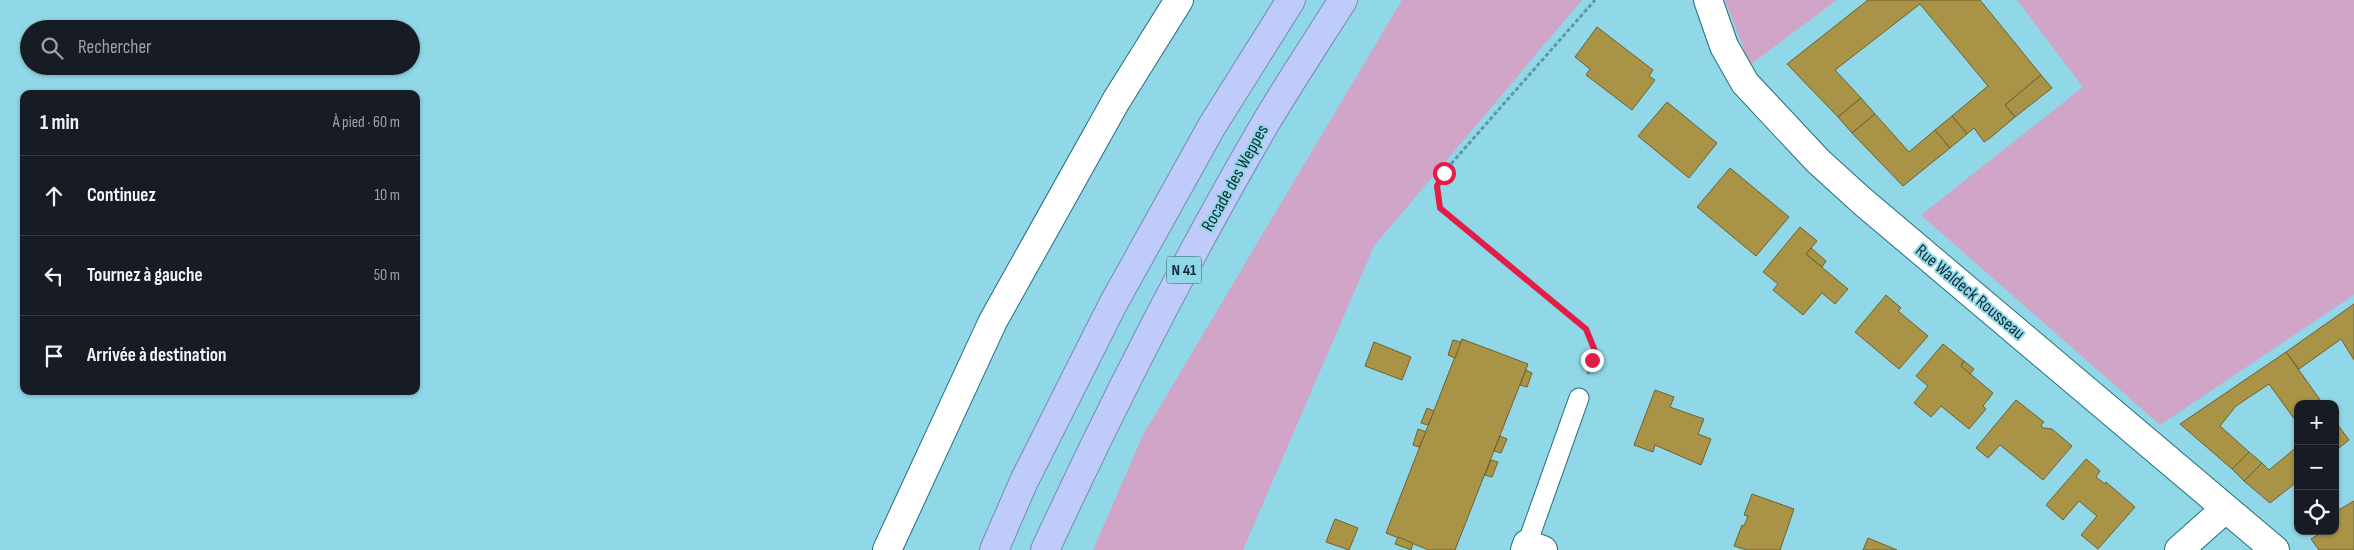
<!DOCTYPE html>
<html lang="fr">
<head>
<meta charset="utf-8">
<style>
  body { margin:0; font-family:"Sofia Sans Condensed",sans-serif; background:#20242c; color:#f1f3f6 }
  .controls { position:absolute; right:15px; bottom:15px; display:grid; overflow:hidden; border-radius:10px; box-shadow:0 1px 4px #0004 }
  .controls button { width:45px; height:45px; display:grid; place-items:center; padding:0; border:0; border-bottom:1px solid #363941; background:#171b24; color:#f1f3f6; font:25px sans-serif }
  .stop { position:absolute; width:15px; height:15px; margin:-11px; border:4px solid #e11d48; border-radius:50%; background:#fff }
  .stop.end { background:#e11d48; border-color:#fff; box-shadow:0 1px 5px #0008 }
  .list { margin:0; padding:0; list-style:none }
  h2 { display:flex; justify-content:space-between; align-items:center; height:65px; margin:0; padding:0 20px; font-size:21px }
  h2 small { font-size:16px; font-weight:400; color:#9ea1a6 }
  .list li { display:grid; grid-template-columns:32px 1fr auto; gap:15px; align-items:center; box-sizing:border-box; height:80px; padding:0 20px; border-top:1px solid #363941 }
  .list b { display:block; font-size:19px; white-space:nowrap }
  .list em { font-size:16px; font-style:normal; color:#9ea1a6 }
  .icon { flex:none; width:28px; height:28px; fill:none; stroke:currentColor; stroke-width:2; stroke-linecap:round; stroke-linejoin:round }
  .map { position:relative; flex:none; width:2354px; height:550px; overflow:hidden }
  .search { position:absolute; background:#171b24; box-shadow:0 1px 4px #0004; left:20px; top:20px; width:400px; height:55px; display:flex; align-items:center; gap:12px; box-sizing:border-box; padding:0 18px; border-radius:28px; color:#9ea1a6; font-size:19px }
  .panel { position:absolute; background:#171b24; box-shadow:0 1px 4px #0004; left:20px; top:90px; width:400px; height:305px; border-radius:10px }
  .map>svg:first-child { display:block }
  .green { fill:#d0a5c8 }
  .building { fill:#a99346; stroke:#71612c }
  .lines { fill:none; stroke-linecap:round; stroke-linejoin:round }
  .service-casing { stroke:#236d7c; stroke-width:21 }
  .minor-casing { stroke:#236d7c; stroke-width:30 }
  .trunk-casing { stroke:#778bb4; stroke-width:30 }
  .path { stroke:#5f97a3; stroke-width:3; stroke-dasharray:4 2.5; stroke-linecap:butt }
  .service { stroke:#fff; stroke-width:19 }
  .minor { stroke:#fff; stroke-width:28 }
  .trunk { stroke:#bfcbfb; stroke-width:28 }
  .route { stroke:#e11d48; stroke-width:6 }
  .labels { text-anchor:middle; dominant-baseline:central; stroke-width:4; stroke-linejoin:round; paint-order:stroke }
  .shield { fill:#90d7e7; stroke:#366069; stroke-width:1 }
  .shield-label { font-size:16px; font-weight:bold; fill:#0f2d33 }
  .street-label { font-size:18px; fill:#0f2d33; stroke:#90d7e7 }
</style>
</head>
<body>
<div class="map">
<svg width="2354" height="550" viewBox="0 0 2354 550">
  <rect width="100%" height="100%" fill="#90d7e7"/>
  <!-- green -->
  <g class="green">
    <path d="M1402,0H1582L1374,246L1243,550H1093L1143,435Z"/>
    <path d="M1725,0H1837L1750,65Z"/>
    <path d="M2017,0H2354V295L2160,425L1921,215L2083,87Z"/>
  </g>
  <!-- building -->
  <g class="building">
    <path d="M1868,0H1980L2041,75L2005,105L2015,117L1990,138L1984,142L1974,128L1967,134L1952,116L1988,86L1920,4L1835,70L1861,98L1838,117L1787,64Z"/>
    <path d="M1597,27L1653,70L1649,76L1655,80L1632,110L1586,75L1590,69L1575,57Z"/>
    <path d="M2041,75L2052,88L2015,117L2005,105Z"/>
    <path d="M1861,98L1875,114L1852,133L1838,117Z"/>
    <path d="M1667,102L1717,143L1689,178L1638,136Z"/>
    <path d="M1875,114L1909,152L1935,130L1950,148L1903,186L1852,133Z"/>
    <path d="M1952,116L1967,134L1950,148L1935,130Z"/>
    <path d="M1730,168L1789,217L1756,256L1697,207Z"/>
    <path d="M1800,227L1817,241L1806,254L1848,289L1835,304L1822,293L1803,315L1773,290L1778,284L1763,272Z"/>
    <path d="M1811,248L1826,261L1822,267L1806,254Z"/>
    <path d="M1886,295L1901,308L1898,311L1928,336L1899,369L1855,332Z"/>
    <path d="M2354,304V360L2341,339L2299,369L2286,352Z"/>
    <path d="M1462,339L1528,364L1455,550H1429L1386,533Z"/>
    <path d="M1453,340L1461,342L1455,358L1448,355Z"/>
    <path d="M1374,342L1411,357L1402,380L1365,366Z"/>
    <path d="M1943,344L1964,361L1961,366L1993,393L1983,406L1986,409L1969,429L1941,406L1931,417L1914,403L1928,386L1916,376Z"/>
    <path d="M2286,352L2323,404H2298V424L2269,384L2236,406L2220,426L2249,452L2232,469L2180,424Z"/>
    <path d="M1964,361L1974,369L1970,374L1961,366Z"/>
    <path d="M1526,370L1532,373L1527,387L1520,385Z"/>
    <path d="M1655,390L1674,397L1670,407L1704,419L1698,434L1711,439L1701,465L1655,445L1653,452L1634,445Z"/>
    <path d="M2016,400L2044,422L2041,425L2043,428L2052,429L2072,446L2043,480L2000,445L1988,458L1976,448Z"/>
    <path d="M1427,408L1434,411L1428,425L1421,423Z"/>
    <path d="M2335,421L2349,440L2335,451Z"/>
    <path d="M1418,429L1426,432L1419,447L1413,445Z"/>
    <path d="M1500,436L1507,439L1501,453L1494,451Z"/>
    <path d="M2298,446V481L2270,503L2244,481L2262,463L2269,470Z"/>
    <path d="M2249,452L2262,463L2244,481L2232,469Z"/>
    <path d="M2086,459L2100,471L2096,477L2105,484L2106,482L2135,507L2098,549L2081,535L2097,516L2079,501L2063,520L2046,505Z"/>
    <path d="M1491,460L1498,462L1492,477L1485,475Z"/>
    <path d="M1752,494L1794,509L1780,550H1747L1734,546L1742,525L1744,526L1748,516L1744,515Z"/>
    <path d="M2354,501V550H2319L2311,539L2324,531H2335V512Z"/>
    <path d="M1335,519L1358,528L1349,550L1326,542Z"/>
    <path d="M1398,537L1413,543L1411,550L1395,544Z"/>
    <path d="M1868,538L1897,550H1863Z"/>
  </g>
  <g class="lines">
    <!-- service casing -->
    <g class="service-casing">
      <path id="service" d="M1527,544L1579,398"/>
    </g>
    <!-- minor casing -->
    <g class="minor-casing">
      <g id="minor">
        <path d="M1708,0L1724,46L1745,83L1818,161L1862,201L2275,550"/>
        <path d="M887,550L993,321L1116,101L1179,0"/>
        <path d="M1525,550L1527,544L1543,550"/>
        <path d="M2179,550L2225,509"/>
      </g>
    </g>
    <!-- trunk casing -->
    <g class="trunk-casing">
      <g id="trunk">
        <path d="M994,550L1024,481L1113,304L1212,126L1291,0"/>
        <path d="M1045,550C1112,405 1184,263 1265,124C1290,82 1317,41 1343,0"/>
      </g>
    </g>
    <!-- path -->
    <path class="path" d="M1588,374L1595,351L1586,329L1440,207L1437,186L1443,173L1595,0"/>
    <!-- service -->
    <use href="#service" class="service"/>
    <!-- minor -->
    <use href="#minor" class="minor"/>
    <!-- trunk -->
    <use href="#trunk" class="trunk"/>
  </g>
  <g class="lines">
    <!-- route -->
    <path class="route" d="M1444,173L1437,186L1440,208L1586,329L1595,351L1592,360"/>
  </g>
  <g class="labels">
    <!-- shield labels -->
    <rect class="shield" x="1166.5" y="256.5" width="35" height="27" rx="4"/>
    <g class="shield-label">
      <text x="1184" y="270">N 41</text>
    </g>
    <!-- street labels -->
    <g class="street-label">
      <text transform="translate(1235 178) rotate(-61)">Rocade des Weppes</text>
      <text transform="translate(1970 292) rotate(40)">Rue Waldeck Rousseau</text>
    </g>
  </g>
</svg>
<div class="controls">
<button>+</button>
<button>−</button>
<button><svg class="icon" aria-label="locate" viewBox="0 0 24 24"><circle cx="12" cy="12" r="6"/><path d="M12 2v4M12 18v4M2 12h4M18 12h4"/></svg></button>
</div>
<div class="stop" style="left:1444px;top:173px"></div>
<div class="stop end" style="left:1592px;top:360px"></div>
<div class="search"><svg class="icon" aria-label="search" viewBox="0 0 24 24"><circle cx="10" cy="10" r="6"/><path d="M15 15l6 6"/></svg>Rechercher</div>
<section class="panel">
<h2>1 min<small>À pied · 60 m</small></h2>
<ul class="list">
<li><svg class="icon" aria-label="ahead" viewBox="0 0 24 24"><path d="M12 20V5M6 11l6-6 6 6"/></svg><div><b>Continuez</b></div><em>10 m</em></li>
<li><svg class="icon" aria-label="left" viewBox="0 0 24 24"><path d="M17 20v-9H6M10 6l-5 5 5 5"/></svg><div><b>Tournez à gauche</b></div><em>50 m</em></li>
<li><svg class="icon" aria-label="arrive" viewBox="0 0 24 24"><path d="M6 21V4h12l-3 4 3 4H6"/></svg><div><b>Arrivée à destination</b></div></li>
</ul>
</section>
</div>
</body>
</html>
